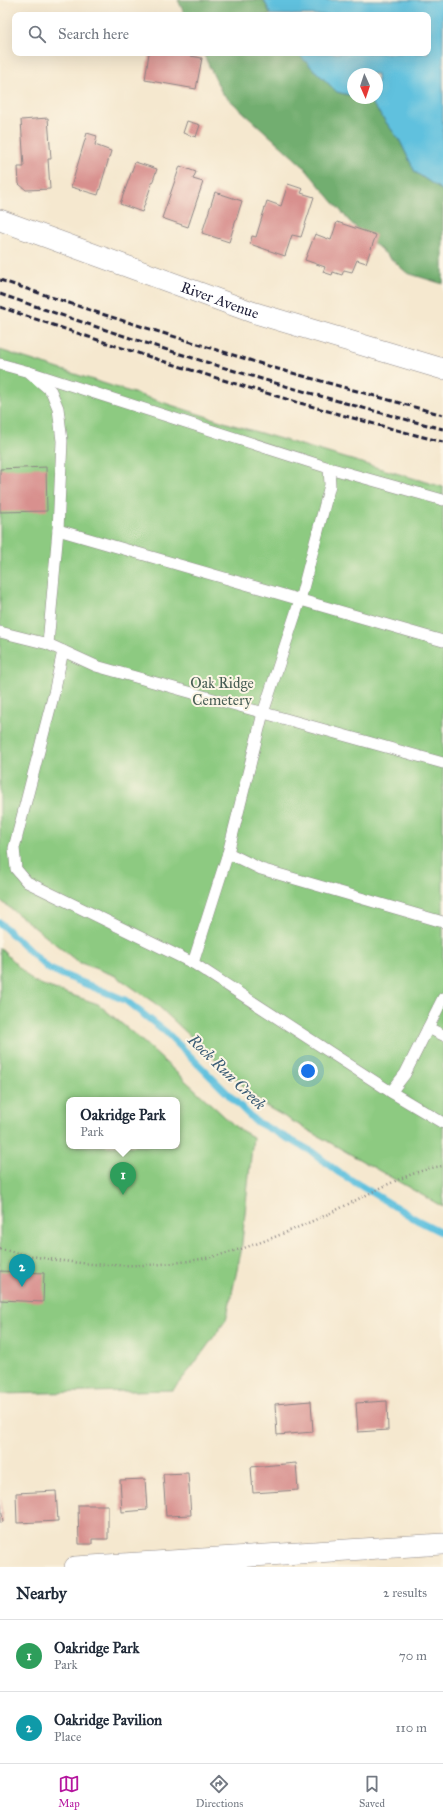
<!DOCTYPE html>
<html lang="en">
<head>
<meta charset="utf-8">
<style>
  body { margin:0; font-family:"IM FELL Great Primer",serif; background:#f2f2f3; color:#1f2937 }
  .compass { position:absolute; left:347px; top:68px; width:36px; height:36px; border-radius:50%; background:#fff; box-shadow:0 4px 16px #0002; rotate:177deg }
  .you { position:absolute; left:308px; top:1071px; width:14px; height:14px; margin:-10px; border:3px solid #fff; border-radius:50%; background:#1a73e8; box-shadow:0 0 0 6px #1a73e833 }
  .badge { display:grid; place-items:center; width:26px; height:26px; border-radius:50%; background:#b5179e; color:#fff; font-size:13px; font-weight:700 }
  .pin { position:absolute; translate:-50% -33px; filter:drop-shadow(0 1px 2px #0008) }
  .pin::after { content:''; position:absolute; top:21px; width:14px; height:12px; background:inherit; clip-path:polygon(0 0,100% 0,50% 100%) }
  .popup { position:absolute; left:66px; top:1097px; width:114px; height:52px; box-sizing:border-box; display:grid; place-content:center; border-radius:8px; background:#fff; filter:drop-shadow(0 1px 3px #0005); font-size:13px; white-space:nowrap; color:#747a83 }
  .popup b { font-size:15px; color:#1f2937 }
  .popup::after { content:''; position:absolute; left:50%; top:100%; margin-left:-8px; border:8px solid transparent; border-top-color:#fff }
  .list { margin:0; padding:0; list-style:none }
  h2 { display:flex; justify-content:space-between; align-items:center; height:52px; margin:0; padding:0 16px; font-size:17px }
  h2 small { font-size:13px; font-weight:400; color:#747a83 }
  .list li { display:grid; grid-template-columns:26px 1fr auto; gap:12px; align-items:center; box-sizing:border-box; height:72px; padding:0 16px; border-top:1px solid #e0e1e3 }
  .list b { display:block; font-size:15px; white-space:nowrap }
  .list p { margin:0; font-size:13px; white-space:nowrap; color:#747a83 }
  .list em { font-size:13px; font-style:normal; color:#747a83 }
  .icon { flex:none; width:22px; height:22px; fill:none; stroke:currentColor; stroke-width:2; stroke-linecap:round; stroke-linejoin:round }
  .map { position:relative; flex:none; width:443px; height:1567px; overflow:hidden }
  .search { position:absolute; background:#fff; box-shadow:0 4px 16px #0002; left:12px; right:12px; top:12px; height:44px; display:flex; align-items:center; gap:10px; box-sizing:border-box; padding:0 14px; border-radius:8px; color:#747a83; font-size:15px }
  .sheet { height:196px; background:#fff }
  nav { display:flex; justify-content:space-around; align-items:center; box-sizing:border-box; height:56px; border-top:1px solid #e0e1e3; background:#fff; font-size:11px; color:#747a83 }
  nav a { display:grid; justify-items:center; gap:2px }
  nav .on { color:#b5179e }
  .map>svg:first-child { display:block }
  .green { fill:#8dca81; stroke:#58765e; fill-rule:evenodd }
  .forest { fill:#72ae6f; stroke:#4a6855 }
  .water { fill:#60c1de; stroke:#41728c }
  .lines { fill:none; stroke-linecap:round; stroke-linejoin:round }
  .stream { stroke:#60c1de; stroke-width:7 }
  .building { fill:#d8908e }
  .service-casing { stroke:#8c8585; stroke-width:12 }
  .minor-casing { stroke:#8c8585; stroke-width:22 }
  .path { stroke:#8c8585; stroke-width:2.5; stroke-dasharray:1 3; stroke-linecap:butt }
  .service { stroke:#fff; stroke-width:11 }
  .minor { stroke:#fff; stroke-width:21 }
  .rail { stroke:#22223b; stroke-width:3; stroke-dasharray:6 3; stroke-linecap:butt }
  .labels { text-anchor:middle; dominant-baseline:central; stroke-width:4; stroke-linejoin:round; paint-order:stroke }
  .street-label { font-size:15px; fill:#22223b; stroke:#fcf5e5 }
  .park-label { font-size:15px; fill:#475d54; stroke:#fcf5e5 }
  .water-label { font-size:16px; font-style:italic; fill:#385a74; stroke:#fcf5e5 }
</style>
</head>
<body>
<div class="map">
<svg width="443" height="1567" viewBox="0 0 443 1567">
  <rect width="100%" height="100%" fill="#fcf5e5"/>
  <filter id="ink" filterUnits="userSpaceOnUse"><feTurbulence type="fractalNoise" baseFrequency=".025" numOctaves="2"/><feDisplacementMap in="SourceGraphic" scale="8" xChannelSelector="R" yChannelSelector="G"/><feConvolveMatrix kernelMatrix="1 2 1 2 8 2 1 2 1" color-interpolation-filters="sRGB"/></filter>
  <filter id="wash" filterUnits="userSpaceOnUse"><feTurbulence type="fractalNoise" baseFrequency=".012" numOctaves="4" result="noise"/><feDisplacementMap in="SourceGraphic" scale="16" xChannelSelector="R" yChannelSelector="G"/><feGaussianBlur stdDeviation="0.9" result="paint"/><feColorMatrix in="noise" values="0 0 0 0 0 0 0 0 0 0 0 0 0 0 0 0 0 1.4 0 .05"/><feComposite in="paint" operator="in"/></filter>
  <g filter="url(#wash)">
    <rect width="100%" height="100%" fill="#f5e8cf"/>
    <!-- green -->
    <g class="green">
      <path d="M0,350L230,424L443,487V1207L264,1105L156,1004L116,976L78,962L0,900Z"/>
      <path d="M0,948L34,982L98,1004L140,1039L237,1128L253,1137L241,1252L226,1320L192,1367L173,1390L0,1394ZM69,1100H177V1146H69Z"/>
    </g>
    <!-- forest -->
    <g class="forest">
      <path d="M178,0H264L271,15H185Z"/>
      <path d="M203,53H297L337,92L353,96V98L371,102L400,141L415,172L443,191V284L407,273L350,222L303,166L222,93Z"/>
    </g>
    <!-- water -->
    <path class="water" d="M264,0H443V191L415,172L400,141L371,102L358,98H377V74H353V96L337,92L297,53H428V15H271Z"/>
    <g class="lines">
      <!-- stream -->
      <path class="stream" d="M0,923L49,969L125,1000L166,1032L255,1121L311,1151L338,1172L417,1220L443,1233"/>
    </g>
    <g id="blocks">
      <!-- building -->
      <g class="building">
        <path d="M149,53H174L202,58L196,89L145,80Z"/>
        <path d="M48,118L51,159H48L50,189L26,190L19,184L18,167H24L21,120Z"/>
        <path d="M187,121L200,125L196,137L183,133Z"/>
        <path d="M87,133L97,136L95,145L111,151L98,195L71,187Z"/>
        <path d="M135,162L157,169L142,212L120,204Z"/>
        <path d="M180,166L196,172L193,179L203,182L188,227L162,218Z"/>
        <path d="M288,184L303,189L301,193L314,197L301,237L292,235L285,256L250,244L252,236L256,237L267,201L281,206Z"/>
        <path d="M215,192L242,201L229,242L202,233Z"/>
        <path d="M337,222L376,235L366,263L357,260L352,272L344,270L342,275L333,272L332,275L323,272L325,267L305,260L315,234L331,240Z"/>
        <path d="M46,467L47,511L0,512V469Z"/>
        <path d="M0,1271L44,1273L43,1302L0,1300Z"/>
        <path d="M311,1401L313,1432L277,1435L275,1404Z"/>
        <path d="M387,1401L388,1430L358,1432L356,1403Z"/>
        <path d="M296,1463L298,1490L253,1493L251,1467Z"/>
        <path d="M188,1473L191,1515L166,1516L163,1474Z"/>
        <path d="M145,1479L147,1510L122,1512L120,1480Z"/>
        <path d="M56,1491L58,1521L17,1523L16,1493Z"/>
        <path d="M0,1497L3,1522L0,1523Z"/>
        <path d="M78,1505H108V1539H92V1544H79Z"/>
      </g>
    </g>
  </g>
  <g filter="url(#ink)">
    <use href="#blocks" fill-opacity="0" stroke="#8c8585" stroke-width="1"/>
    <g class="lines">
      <!-- service casing -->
      <g class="service-casing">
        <g id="service">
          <path d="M0,364L29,372L51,391L58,408L62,441L58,530L48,644"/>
          <path d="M29,372L329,468L443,500"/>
          <path d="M58,530L443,641"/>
          <path d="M0,632L48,644L96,666L443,763"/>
          <path d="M63,651L54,693L14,848L16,869L27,882L193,963L391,1092L443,1123"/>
          <path d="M228,853L261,869L443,922"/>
          <path d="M193,963L228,853L263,713L300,600L330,485L329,468"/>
          <path d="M428,1028L443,1035"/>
          <path d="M391,1092L405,1074L443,998"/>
        </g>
      </g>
      <!-- minor casing -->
      <g class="minor-casing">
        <g id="minor">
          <path id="s1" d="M0,220L252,312L443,369"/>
          <path d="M75,1567L443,1544"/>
        </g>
      </g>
      <!-- path -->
      <path class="path" d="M0,1249C65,1265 134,1271 201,1259C244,1251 286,1233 326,1215C359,1200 408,1170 443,1166"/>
      <!-- service -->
      <use href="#service" class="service"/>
      <!-- minor -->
      <use href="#minor" class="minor"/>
      <!-- rail -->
      <g class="rail">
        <path d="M0,280L105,315L278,369L443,415"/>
        <path d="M0,294C146,345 293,391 443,429"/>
        <path d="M0,307C146,357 293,404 443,442"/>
      </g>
    </g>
  </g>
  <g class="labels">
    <!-- street labels -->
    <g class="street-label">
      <text stroke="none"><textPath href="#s1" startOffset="234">River Avenue</textPath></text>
    </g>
    <!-- park labels -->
    <g class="park-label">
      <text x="222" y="683">Oak Ridge<tspan x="222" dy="17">Cemetery</tspan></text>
    </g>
    <!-- water labels -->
    <g class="water-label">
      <text transform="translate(227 1072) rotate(44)">Rock Run Creek</text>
    </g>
  </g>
</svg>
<svg class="compass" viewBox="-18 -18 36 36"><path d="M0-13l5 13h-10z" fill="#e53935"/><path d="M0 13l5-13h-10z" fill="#747a83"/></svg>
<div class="you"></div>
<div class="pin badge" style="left:123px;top:1195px;background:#2e9e5b">1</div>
<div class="popup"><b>Oakridge Park</b>Park</div>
<div class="pin badge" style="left:22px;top:1287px;background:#0f9aa8">2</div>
<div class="search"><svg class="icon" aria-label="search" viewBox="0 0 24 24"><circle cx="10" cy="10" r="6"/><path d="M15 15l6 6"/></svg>Search here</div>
</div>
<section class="sheet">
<h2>Nearby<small>2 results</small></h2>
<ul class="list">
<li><span class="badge" style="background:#2e9e5b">1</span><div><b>Oakridge Park</b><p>Park</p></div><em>70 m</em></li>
<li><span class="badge" style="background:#0f9aa8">2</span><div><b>Oakridge Pavilion</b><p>Place</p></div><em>110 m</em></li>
</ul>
</section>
<nav>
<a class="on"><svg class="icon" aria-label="map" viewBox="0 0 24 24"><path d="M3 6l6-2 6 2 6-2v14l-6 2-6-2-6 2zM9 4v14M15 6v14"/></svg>Map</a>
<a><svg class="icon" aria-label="directions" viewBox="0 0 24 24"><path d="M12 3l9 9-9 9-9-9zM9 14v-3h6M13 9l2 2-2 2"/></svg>Directions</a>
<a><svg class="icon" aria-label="saved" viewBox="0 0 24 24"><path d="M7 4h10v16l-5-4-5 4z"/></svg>Saved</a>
</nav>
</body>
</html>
